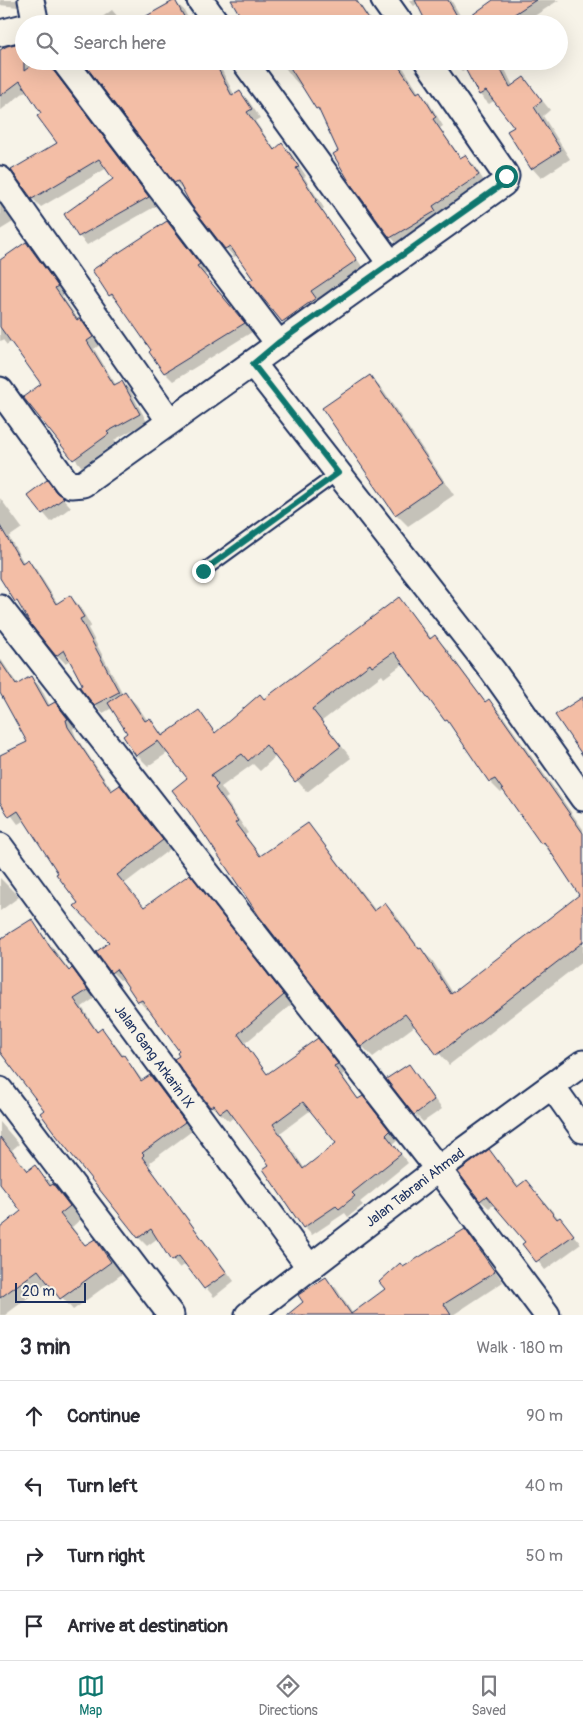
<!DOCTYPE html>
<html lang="en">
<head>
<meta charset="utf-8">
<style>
  body { margin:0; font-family:Pangolin,sans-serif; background:#f2f2f3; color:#2b2b33 }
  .scale { position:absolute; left:15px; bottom:12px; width:71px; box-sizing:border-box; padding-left:5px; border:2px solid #1b2f5e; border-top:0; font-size:14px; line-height:18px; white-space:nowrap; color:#1b2f5e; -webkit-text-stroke:4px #f7f3e8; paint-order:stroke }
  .stop { position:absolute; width:15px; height:15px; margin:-11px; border:4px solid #0f766e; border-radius:50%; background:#fff }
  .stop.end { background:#0f766e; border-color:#fff; box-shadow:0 1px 5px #0008 }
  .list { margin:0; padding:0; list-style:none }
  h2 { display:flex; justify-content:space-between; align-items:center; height:65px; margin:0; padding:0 20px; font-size:21px }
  h2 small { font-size:16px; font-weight:400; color:#7c7c81 }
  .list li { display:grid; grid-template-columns:32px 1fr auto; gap:15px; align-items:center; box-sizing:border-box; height:70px; padding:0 20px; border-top:1px solid #e1e1e2 }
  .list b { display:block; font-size:19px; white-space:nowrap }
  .list em { font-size:16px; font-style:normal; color:#7c7c81 }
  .icon { flex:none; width:28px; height:28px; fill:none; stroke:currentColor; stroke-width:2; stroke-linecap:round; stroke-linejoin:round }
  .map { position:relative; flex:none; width:583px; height:1315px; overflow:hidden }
  .search { position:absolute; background:#fff; box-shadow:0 5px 20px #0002; left:15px; right:15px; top:15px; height:55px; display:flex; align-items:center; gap:12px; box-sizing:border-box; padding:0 18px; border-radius:28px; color:#7c7c81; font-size:19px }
  .sheet { height:345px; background:#fff }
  nav { display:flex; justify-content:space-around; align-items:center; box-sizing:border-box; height:70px; border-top:1px solid #e1e1e2; background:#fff; font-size:14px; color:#7c7c81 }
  nav a { display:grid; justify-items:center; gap:2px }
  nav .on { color:#0f766e }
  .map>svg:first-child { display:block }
  .shadow { fill:#0003; fill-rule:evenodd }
  .building { fill:#f3bea6; stroke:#1b2f5e; fill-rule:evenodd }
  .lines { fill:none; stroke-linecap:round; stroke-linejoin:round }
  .lane-casing { stroke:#1b2f5e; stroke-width:16 }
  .street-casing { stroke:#1b2f5e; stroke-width:29 }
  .lane { stroke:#f7f3e8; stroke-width:12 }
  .street { stroke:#f7f3e8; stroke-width:25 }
  .route { stroke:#0f766e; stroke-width:6 }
  .labels { text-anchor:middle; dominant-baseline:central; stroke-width:4; stroke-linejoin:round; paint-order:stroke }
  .street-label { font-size:14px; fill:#1b2f5e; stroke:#f7f3e8 }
</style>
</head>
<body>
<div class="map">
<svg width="583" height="1315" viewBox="0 0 583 1315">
  <rect width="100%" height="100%" fill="#f7f3e8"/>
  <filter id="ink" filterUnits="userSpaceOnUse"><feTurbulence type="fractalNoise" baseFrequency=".02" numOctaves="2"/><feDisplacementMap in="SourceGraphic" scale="10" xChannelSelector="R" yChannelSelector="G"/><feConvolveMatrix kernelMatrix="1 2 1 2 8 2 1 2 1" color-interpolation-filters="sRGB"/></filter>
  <g filter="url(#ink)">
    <!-- shadow -->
    <g class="shadow">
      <path d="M0,0H19L18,7L0,5Z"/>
      <path d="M237,0H357L373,24H247Z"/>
      <path d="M409,0H451L464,22L493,0H559L522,24H429L418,3L414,6Z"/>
      <path d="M175,2L184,10L191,24H135Z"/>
      <path d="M112,10L124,24H93Z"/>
      <path d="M0,52L24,61H61L58,73L61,80L156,206L87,245L79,236L115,180L107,168L41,207L32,198L59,143L27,90L0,111Z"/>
      <path d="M84,61H217L235,96L240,92L248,100L260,118L255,121L275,150L282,145L291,153L306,176L304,177L324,208L322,210L364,269L319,300L324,307L291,330L251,281L255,279L238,255L234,257L226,248Z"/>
      <path d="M280,61H396L404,69L419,93L428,101L443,126L440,128L461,158L464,156L473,164L486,184L399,246L391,237L339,152L322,114L303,85L301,87L293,78Z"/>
      <path d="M452,61H501L513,86L524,78L550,110L543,116L570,159L541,178L532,168L516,127L495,100L489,104L480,95L466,69L462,71Z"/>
      <path d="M0,202L13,222L0,230Z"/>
      <path d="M167,222L208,273L204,275L252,332L173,381L165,373L151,352L153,350L119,303L110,295Z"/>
      <path d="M26,243L64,295L62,296L79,320L87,327L100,345L94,349L116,385L122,382L130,390L147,422L114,440L116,442L82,467L24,397L43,384L11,341L7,345L3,340L0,341V262Z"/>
      <path d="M370,377L382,389L454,495L408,526L396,514Z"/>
      <path d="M47,481L71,507L51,522L28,495Z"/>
      <path d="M0,498L22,528L9,537L24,563L28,560L36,569L58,604L70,597L79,605L91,626L88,628L123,694L125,693L136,704L148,721L150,720L164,736L199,712L216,733L265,701L399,599L432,639L435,637L446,648L486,703L489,701L500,712L583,829V961L449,1065L416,1025L373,1057L362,1046L189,779L169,752L148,766L137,755L129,733L112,708L103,713L95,704L71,660L65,663L57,655L3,580H0ZM404,663L453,727L490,782L501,793L504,790L581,895L453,993L432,960L420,949L396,915L385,905L376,911L318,836L307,825L262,857L245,835L248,833L225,799L228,797L221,787L253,764L260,771L276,756L307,792L351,758L322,721L382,675L384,678Z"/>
      <path d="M0,658L18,685L31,678L40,686L50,706L55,703L63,711L75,727L73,729L76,737L113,791L120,786L128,795L170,849L124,884L145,908L198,884L292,1004L245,1043L268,1075L317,1040L345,1073L342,1075L359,1100L363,1098L371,1106L398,1140L393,1144L408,1163L360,1202L363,1205L348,1217L345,1213L312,1235L304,1227L271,1165L235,1116L229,1121L211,1106L181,1057V1052L150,1008L147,1010L139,1001L124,978L120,980L112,972L111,943L79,903L25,820L18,824L0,800V757L28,742L0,690ZM311,1110L338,1143L305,1169L280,1133Z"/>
      <path d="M0,878L19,897L0,911Z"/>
      <path d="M32,920L70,971L72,970L80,978L95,998L82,1007L98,1032L102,1030L110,1038L143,1081L150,1076L158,1084L192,1131L150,1162L151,1164L149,1166L234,1281L214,1297L186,1264L180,1268L172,1260L158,1238L147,1246L139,1238L42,1113L46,1110L0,1053V940Z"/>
      <path d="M408,1065L442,1109L423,1122L415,1114Z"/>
      <path d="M0,1122L19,1144L12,1150L28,1171L34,1167L65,1197L81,1219L72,1227L86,1246L95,1240L107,1252L122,1274L73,1310L49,1282L5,1315H0V1229L23,1211L0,1182Z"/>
      <path d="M489,1151L519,1187L534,1190L581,1244L545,1270L524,1244L526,1242L495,1204L489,1208L480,1200Z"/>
      <path d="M464,1230L474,1240L503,1282L453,1315H289L304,1302L326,1279L336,1288L353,1314L387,1289L403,1268Z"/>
    </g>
    <!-- building -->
    <g class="building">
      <path d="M175,0L188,24H132Z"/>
      <path d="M231,0H356L372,24H245Z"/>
      <path d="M415,0H448L461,23L493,0H536L499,24H427Z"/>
      <path d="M24,42V71L37,61H50L53,70L149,197L78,237L64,214L113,179L99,159L32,199L11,170L57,143L37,116L41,113L20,81L0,96V50L7,46Z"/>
      <path d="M82,61H214L232,96L240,91L252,109L247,112L274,150L282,143L299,167L296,168L317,200L315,201L357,260L311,291L316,298L282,322L249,281L253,279L230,246L225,249L191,205L178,181L174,183Z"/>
      <path d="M286,61H395L417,93L420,91L436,117L433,119L460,158L465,155L479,175L433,206L436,211L390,238L350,183L333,154L338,151L318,108L316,109Z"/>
      <path d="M461,61H497L510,87L524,77L542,101L534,107L561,150L531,169L507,131L514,127L486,91L479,95Z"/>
      <path d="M167,221L200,264L197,266L245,323L164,373L149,352L151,350L112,294L109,296L92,270Z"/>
      <path d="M26,242L58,286L55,288L77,320L80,318L93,337L87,341L114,385L122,381L140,414L107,432L109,434L73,460L23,397L41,384L0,327V260Z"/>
      <path d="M370,375L443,482L395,515L322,408Z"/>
      <path d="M47,480L56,492L64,498L42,514L27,495Z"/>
      <path d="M0,526L22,563L28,559L56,604L70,595L84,617L80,619L119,692L94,705L79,686L82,684L64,650L56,656L31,625L17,601L15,602L0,578Z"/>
      <path d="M399,597L430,639L435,635L485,702L489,699L583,833V942L437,1055L405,1014L361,1047L259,916L189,812L172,790L187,778L158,741L136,756L123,736L127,733L108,703L125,691L145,721L150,718L162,736L199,710L215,733L260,694L264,699ZM394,652L445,721L447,720L489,782L495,779L541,844L544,842L579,895L451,994L421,948L419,949L385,903L374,911L308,823L260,856L235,823L238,821L215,788L218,785L211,775L242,754L248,761L266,745L295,782L341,746L312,709L370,664L372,667Z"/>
      <path d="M0,661L16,685L31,676L48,706L55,702L68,719L66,720L68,727L111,791L120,785L163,840L117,875L144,907L190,874L284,995L238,1034L267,1074L318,1038L338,1064L334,1066L358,1099L363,1096L390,1131L386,1135L401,1154L352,1193L355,1196L339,1209L336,1206L303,1228L263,1169L269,1165L227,1108L220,1113L214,1105L210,1107L174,1059L179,1056L177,1053L179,1051L142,1000L138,1002L116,969L111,973L96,952L109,942L74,906L78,903L56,874L58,873L18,811L9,817L0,802V755L27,742L0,693ZM303,1102L336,1143L303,1169L273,1124Z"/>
      <path d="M583,697V756L555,715Z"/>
      <path d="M32,919L50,947L69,971L72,968L88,990L74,999L97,1032L102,1028L122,1056L124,1055L141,1081L150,1075L185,1122L142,1153L144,1155L142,1157L227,1273L204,1289L179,1256L171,1261L151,1229L138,1238L56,1135L40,1113L44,1110L0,1052V939Z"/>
      <path d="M409,1064L434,1100L414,1115L386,1079Z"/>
      <path d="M0,1137L27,1171L35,1165L50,1186L53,1184L70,1206L60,1214L85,1245L95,1239L111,1262L60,1299L38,1270L0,1298V1228L21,1211L0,1184Z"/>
      <path d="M489,1149L517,1187L526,1180L557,1219L560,1217L574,1235L536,1262L522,1244L525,1242L486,1196L480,1201L458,1172Z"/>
      <path d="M465,1229L495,1272L444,1304L451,1315H287L303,1302L298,1295L326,1277L351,1314L385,1289L379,1282L400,1263L403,1267Z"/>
    </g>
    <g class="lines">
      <!-- lane casing -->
      <g class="lane-casing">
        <path id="lane" d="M203,571L338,473"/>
      </g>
      <!-- street casing -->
      <g class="street-casing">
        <g id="street">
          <path d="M31,0L36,24"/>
          <path d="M200,0L217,24"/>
          <path d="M384,0L401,24"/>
          <path d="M0,33L24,27"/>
          <path d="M64,61L278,343"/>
          <path d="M244,61L390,263"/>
          <path d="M0,179L169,420"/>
          <path d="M253,364L493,671L583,798"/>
          <path d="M0,390L67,483L71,485L83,484L504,183L506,176L503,171L427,61"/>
          <path d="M0,608L438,1169L547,1315"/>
          <path id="s1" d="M0,846L310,1268"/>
          <path d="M552,1086L583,1130"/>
          <path d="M0,1090L171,1315"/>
          <path id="s2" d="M248,1315L438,1169L583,1063"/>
        </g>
      </g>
      <!-- lane -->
      <use href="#lane" class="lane"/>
      <!-- street -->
      <use href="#street" class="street"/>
    </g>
  </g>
  <g class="lines" filter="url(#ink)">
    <!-- route -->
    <path class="route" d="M203,571L338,473L253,364L278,343L504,183L506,176"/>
  </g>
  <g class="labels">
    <!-- street labels -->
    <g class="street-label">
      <text stroke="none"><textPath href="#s1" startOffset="261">Jalan Gang Arkarin IX</textPath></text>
      <text stroke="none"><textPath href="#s2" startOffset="210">Jalan Tabrani Ahmad</textPath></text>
    </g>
  </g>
</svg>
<div class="scale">20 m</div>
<div class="stop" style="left:506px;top:176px"></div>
<div class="stop end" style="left:203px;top:571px"></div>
<div class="search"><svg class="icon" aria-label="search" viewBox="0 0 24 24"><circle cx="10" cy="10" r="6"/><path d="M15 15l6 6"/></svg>Search here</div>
</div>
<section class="sheet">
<h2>3 min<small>Walk · 180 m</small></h2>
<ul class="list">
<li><svg class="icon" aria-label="ahead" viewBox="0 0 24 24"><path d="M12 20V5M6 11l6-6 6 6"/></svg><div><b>Continue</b></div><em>90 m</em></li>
<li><svg class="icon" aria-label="left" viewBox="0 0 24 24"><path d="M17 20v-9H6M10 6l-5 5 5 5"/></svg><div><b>Turn left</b></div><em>40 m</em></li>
<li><svg class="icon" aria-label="right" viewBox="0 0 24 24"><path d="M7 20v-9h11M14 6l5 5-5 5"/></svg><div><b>Turn right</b></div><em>50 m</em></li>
<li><svg class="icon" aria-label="arrive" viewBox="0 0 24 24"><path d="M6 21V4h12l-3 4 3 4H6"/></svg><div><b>Arrive at destination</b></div></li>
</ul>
</section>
<nav>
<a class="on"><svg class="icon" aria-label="map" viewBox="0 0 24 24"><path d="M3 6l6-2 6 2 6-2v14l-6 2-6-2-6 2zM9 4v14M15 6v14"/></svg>Map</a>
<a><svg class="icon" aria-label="directions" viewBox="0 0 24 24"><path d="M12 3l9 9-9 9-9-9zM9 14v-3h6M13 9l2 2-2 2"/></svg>Directions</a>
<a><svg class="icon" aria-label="saved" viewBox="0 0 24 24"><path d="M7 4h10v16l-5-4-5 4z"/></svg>Saved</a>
</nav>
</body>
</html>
